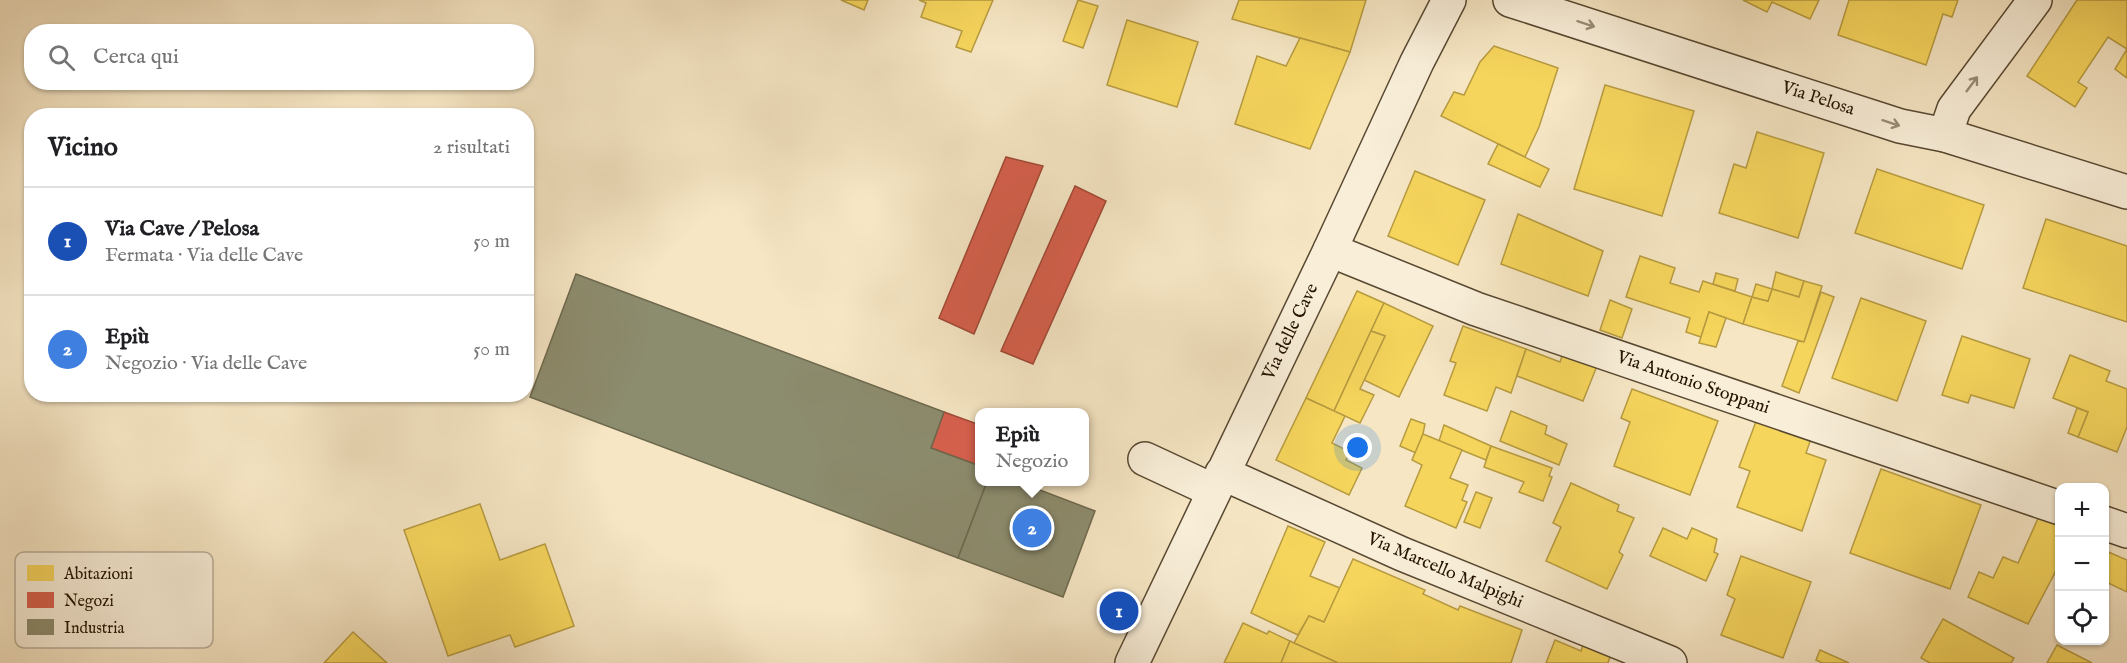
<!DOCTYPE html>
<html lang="it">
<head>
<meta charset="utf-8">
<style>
  body { margin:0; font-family:"IM FELL English",serif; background:#f2f2f2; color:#202124 }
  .controls { position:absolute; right:18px; bottom:18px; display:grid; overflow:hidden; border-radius:12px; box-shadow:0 2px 4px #0004 }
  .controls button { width:54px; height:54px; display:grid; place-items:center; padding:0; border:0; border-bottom:2px solid #e0e0e0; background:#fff; color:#202124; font:30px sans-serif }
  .you { position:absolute; left:1358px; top:448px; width:21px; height:21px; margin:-15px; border:4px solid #fff; border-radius:50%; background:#1a73e8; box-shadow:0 0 0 9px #1a73e833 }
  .badge { display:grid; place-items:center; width:39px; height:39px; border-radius:50%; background:#0f766e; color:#fff; font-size:20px; font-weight:700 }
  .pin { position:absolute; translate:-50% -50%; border:3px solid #fff; box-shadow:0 2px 6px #0006 }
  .popup { position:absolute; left:975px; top:408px; width:114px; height:78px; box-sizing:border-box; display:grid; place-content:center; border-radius:12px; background:#fff; filter:drop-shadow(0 2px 4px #0005); font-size:20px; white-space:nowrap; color:#757577 }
  .popup b { font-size:22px; color:#202124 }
  .popup::after { content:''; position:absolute; left:50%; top:100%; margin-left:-12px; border:12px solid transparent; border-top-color:#fff }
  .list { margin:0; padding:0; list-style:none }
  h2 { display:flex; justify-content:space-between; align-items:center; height:78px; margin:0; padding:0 24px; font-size:26px }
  h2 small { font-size:20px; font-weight:400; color:#757577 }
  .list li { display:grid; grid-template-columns:39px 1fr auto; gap:18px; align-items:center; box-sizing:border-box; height:108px; padding:0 24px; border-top:2px solid #e0e0e0 }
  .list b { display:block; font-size:22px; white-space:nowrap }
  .list p { margin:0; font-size:20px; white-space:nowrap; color:#757577 }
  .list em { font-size:20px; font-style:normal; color:#757577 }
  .icon { flex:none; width:33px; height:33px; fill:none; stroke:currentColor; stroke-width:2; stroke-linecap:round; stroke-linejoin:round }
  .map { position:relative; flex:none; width:2127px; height:663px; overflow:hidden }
  .search { position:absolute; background:#fff; box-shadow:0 2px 4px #0004; left:24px; top:24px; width:510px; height:66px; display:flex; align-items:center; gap:15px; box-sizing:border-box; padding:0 21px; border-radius:24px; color:#757577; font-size:22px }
  .panel { position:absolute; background:#fff; box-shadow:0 2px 4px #0004; left:24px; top:108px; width:510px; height:294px; border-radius:24px }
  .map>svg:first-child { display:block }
  .homes { fill:#f6d55c; stroke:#b79b40; stroke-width:1.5 }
  .shops { fill:#d6604d; stroke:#a14936; stroke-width:1.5 }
  .industry { fill:#8c8c6e; stroke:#6d684d; stroke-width:1.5 }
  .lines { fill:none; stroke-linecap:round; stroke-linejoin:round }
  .minor-casing { stroke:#584831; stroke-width:36 }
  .minor { stroke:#f9efd9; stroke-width:33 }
  .oneway { stroke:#998c77 }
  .labels { text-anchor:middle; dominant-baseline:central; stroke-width:6; stroke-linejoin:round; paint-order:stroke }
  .street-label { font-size:18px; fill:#241300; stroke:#f9efd9 }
  .key { fill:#f9efd9; stroke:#b9ad98; stroke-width:1.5 }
  .key-label { font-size:16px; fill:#241300 }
</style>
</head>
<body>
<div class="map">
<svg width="2127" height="663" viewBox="0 0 2127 663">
  <rect width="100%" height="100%" fill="#f6e6c4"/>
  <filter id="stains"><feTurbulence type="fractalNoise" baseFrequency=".00333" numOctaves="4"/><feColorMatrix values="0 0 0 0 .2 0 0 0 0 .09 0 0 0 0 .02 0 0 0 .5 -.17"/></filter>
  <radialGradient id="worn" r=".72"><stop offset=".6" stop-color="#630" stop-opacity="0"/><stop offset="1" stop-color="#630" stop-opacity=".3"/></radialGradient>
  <!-- homes -->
  <g class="homes">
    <path d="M841,0H868L864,10Z"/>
    <path d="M919,0H993L971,52L956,47L962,31L921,17L926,3Z"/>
    <path d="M1078,0L1098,6L1083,48L1063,41Z"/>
    <path d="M1239,0H1366L1350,52L1232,19Z"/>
    <path d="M1743,0H1819L1810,19L1772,2L1767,12Z"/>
    <path d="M1849,0H1958L1952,17L1943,14L1926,65L1838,35Z"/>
    <path d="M2077,0H2127V78L2115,69L2127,49L2108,37L2078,82L2087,88L2075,107L2027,76Z"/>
    <path d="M1127,20L1198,42L1177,107L1107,85Z"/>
    <path d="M1300,38L1350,52L1310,149L1235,124L1257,56L1286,66Z"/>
    <path d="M1494,46L1558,68L1539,127L1525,157L1441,116L1454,92L1464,95L1480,62Z"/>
    <path d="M1605,85L1694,111L1662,216L1574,189Z"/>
    <path d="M1757,132L1824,153L1798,238L1719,213L1734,164L1746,168Z"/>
    <path d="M1498,144L1549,169L1540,187L1488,164Z"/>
    <path d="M1877,169L1984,205L1962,269L1855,233Z"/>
    <path d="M1415,171L1485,200L1458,265L1388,236Z"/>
    <path d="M1518,214L1603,251L1588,296L1501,264Z"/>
    <path d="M2046,219L2127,246V322L2023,288Z"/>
    <path d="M1640,256L1675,268L1670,283L1699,292L1703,281L1752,297L1743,324L1709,312L1701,337L1686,332L1690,318L1626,297Z"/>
    <path d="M1776,272L1804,281L1799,297L1772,289Z"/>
    <path d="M1716,273L1738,279L1735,291L1713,284Z"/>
    <path d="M1804,281L1822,286L1804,342L1743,324L1752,297L1768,301L1772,289L1799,297Z"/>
    <path d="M1756,284L1772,289L1768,301L1752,297Z"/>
    <path d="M1357,291L1384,303L1334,411L1306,398Z"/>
    <path d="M1821,292L1834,297L1799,393L1782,386L1798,341L1804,342Z"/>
    <path d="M1861,298L1926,321L1897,401L1832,378Z"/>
    <path d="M1610,300L1632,309L1622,338L1600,330Z"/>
    <path d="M1384,303L1433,326L1399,397L1364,380L1385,336L1371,331Z"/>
    <path d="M1709,312L1726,318L1716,347L1699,343Z"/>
    <path d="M1463,326L1526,349L1511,393L1496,387L1487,411L1444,395L1456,363L1450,361Z"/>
    <path d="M1371,331L1385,336L1360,389L1374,395L1360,423L1334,411Z"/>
    <path d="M1962,336L2030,359L2014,408L1971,395L1968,403L1942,395Z"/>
    <path d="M1526,349L1560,362L1563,353L1597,366L1583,401L1517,376Z"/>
    <path d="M2070,355L2110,371L2106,381L2127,389V427L2117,452L2078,437L2088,412L2053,398Z"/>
    <path d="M1632,389L1718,421L1690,495L1614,466L1630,422L1621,418Z"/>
    <path d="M1306,398L1345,416L1332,443L1350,452L1346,460L1362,468L1349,495L1276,460Z"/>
    <path d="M2077,408L2088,412L2078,437L2068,433Z"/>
    <path d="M1511,411L1547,426L1545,434L1567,444L1559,465L1500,441Z"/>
    <path d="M1758,416L1812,436L1806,453L1826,460L1802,531L1737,507L1750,471L1739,467Z"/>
    <path d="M1411,419L1425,424L1423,434L1416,453L1400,446Z"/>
    <path d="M1444,425L1491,446L1486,460L1439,441Z"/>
    <path d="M1423,434L1462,450L1450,478L1468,485L1462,500L1467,502L1456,528L1405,506L1422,465L1412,460Z"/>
    <path d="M1491,446L1552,468L1549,476L1552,477L1543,501L1519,492L1524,482L1484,467Z"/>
    <path d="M1881,469L1981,505L1950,589L1850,553Z"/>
    <path d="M1571,483L1619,505L1617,511L1634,518L1619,552L1623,555L1607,589L1546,561L1561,527L1553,523Z"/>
    <path d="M1476,492L1492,498L1480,528L1464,522Z"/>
    <path d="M480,504L500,560L545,544L574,626L515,647L510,635L448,656L404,530Z"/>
    <path d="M2040,514L2060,522V570L2057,569L2028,624L1968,597L1979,572L1993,578L2003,557L2018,563Z"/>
    <path d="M1288,526L1325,542L1310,576L1340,588L1324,622L1309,616L1298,635L1251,613Z"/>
    <path d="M1663,528L1687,539L1692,528L1717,539L1714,552L1718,554L1706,581L1650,556Z"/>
    <path d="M2106,551L2127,560V592L2104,581V556Z"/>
    <path d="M1741,556L1811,582L1783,658L1721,635L1735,599L1727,595Z"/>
    <path d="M1353,559L1425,590L1423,594L1458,610L1460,606L1522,630L1511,663H1338L1294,643L1309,616L1324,622Z"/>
    <path d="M1943,619L2014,658L2011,663H1930L1921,658Z"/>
    <path d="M1243,623L1267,634L1269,631L1290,641L1281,663H1224Z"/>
    <path d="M353,632L387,663H324Z"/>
    <path d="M1555,640L1581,651L1584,642L1611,654L1608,663H1546Z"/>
    <path d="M1290,641L1294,643L1338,663H1281Z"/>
    <path d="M2057,645L2092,663H2047Z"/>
    <path d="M1820,650L1849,663H1822L1816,660Z"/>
  </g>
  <!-- shops -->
  <g class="shops">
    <path d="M1006,157L1043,166L974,334L939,318Z"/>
    <path d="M1075,186L1106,201L1033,364L1001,351Z"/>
    <path d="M944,412L980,425V466L931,448Z"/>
  </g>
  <!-- industry -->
  <g class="industry">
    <path d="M576,274L944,412L931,448L980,466V482H987L958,558L530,397Z"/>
    <path d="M987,482H1019L1095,511L1063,597L958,558Z"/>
  </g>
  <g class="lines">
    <!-- minor casing -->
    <g class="minor-casing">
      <g id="minor">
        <path d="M1510,0L1900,126L1945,135L2127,192"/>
        <path d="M1945,135L1954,109L2035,0"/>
        <path d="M1330,250L1476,309L2060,508"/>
        <path d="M1145,459L1214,491"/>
        <path d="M1222,473L1402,554L1670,663"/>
        <path d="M2104,523L2127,531"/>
        <path d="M1132,663L1330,250L1417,62L1449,0"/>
      </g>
    </g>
    <!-- minor -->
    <use href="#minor" class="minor"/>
  </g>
  <!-- one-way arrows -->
  <defs><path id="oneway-shaft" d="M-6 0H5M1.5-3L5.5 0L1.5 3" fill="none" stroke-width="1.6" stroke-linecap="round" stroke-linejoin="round" transform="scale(1.5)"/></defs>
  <g class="oneway">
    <use href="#oneway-shaft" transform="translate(1586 24) rotate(18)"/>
    <use href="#oneway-shaft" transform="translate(1972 84) rotate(-53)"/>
    <use href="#oneway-shaft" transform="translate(1891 123) rotate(18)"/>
  </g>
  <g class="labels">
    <!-- street labels -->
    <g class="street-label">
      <text transform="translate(1818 99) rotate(18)">Via Pelosa</text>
      <text transform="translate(1291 332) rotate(-64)">Via delle Cave</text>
      <text transform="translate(1693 383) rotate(19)">Via Antonio Stoppani</text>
      <text transform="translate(1445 571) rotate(23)">Via Marcello Malpighi</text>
    </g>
  </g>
  <!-- legend -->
  <rect x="15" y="552" width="198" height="96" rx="9" class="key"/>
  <rect x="27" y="565" width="27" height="16" fill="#f6d55c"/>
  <rect x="27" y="592" width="27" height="16" fill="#d6604d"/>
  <rect x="27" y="619" width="27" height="16" fill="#8c8c6e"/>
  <g class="key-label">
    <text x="64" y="579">Abitazioni</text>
    <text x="64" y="606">Negozi</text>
    <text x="64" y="633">Industria</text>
  </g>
  <rect width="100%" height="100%" filter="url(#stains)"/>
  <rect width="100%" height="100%" fill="url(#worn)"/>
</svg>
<div class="controls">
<button>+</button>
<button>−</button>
<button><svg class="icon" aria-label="locate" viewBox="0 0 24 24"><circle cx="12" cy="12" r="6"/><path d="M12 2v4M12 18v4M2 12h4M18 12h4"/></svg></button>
</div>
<div class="you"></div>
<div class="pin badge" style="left:1119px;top:611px;background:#1a4fb4">1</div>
<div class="pin badge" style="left:1032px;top:528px;background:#3f7fe0">2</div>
<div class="popup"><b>Epiù</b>Negozio</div>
<div class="search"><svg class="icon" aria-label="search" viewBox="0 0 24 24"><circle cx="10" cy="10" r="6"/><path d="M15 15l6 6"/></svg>Cerca qui</div>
<section class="panel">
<h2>Vicino<small>2 risultati</small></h2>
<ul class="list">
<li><span class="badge" style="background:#1a4fb4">1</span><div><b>Via Cave / Pelosa</b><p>Fermata · Via delle Cave</p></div><em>50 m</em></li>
<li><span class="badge" style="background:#3f7fe0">2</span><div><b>Epiù</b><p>Negozio · Via delle Cave</p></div><em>50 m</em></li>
</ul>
</section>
</div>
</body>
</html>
